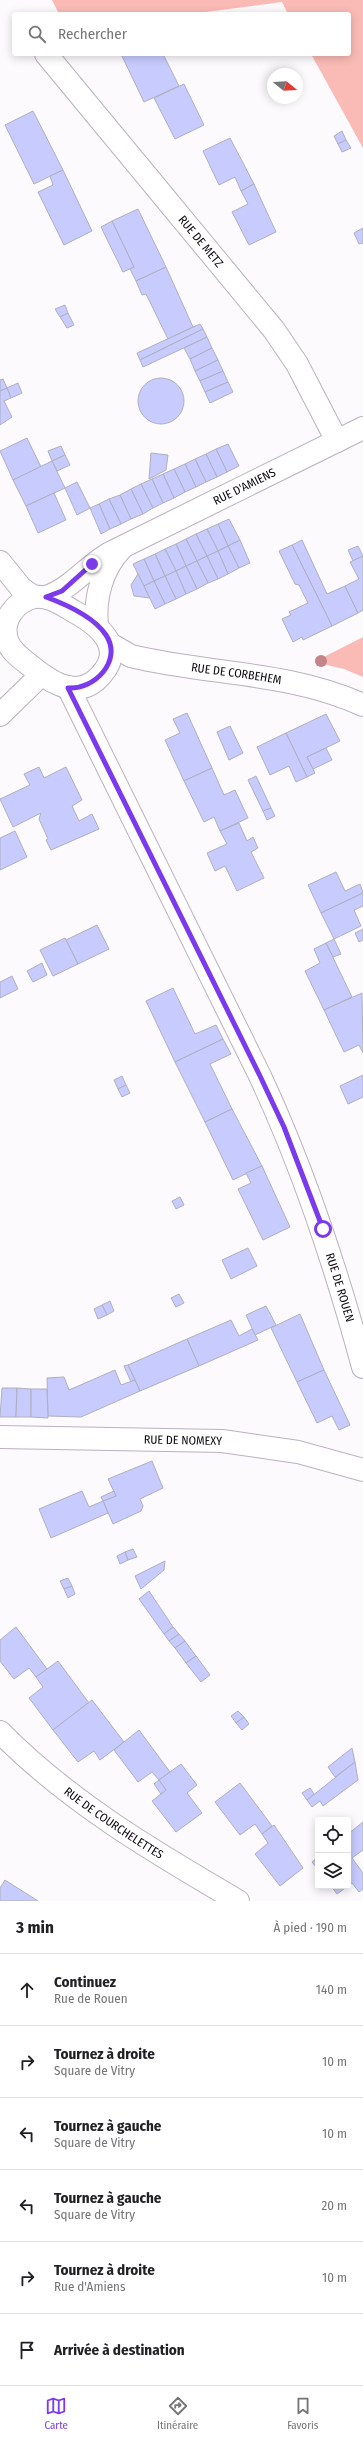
<!DOCTYPE html>
<html lang="fr">
<head>
<meta charset="utf-8">
<style>
  body { margin:0; font-family:"Fira Sans Condensed",sans-serif; background:#f2f2f2; color:#202124 }
  .controls { position:absolute; right:12px; bottom:12px; display:grid; overflow:hidden; border-radius:4px; box-shadow:0 2px 10px #0003 }
  .controls button { width:36px; height:36px; display:grid; place-items:center; padding:0; border:0; border-bottom:1px solid #e0e0e0; background:#fff; color:#202124; font:20px sans-serif }
  .compass { position:absolute; left:267px; top:68px; width:36px; height:36px; border-radius:50%; background:#fff; box-shadow:0 2px 10px #0003; rotate:108deg }
  .stop { position:absolute; width:12px; height:12px; margin:-9px; border:3px solid #7c3aed; border-radius:50%; background:#fff }
  .stop.end { background:#7c3aed; border-color:#fff; box-shadow:0 1px 4px #0008 }
  .list { margin:0; padding:0; list-style:none }
  h2 { display:flex; justify-content:space-between; align-items:center; height:52px; margin:0; padding:0 16px; font-size:17px }
  h2 small { font-size:13px; font-weight:400; color:#757577 }
  .list li { display:grid; grid-template-columns:26px 1fr auto; gap:12px; align-items:center; box-sizing:border-box; height:72px; padding:0 16px; border-top:1px solid #e0e0e0 }
  .list b { display:block; font-size:15px; white-space:nowrap }
  .list p { margin:0; font-size:13px; white-space:nowrap; color:#757577 }
  .list em { font-size:13px; font-style:normal; color:#757577 }
  .icon { flex:none; width:22px; height:22px; fill:none; stroke:currentColor; stroke-width:2; stroke-linecap:round; stroke-linejoin:round }
  .map { position:relative; flex:none; width:363px; height:1901px; overflow:hidden }
  .search { position:absolute; background:#fff; box-shadow:0 2px 10px #0003; left:12px; right:12px; top:12px; height:44px; display:flex; align-items:center; gap:10px; box-sizing:border-box; padding:0 14px; border-radius:4px; color:#757577; font-size:15px }
  .sheet { height:484px; background:#fff }
  nav { display:flex; justify-content:space-around; align-items:center; box-sizing:border-box; height:56px; border-top:1px solid #e0e0e0; background:#fff; font-size:11px; color:#757577 }
  nav a { display:grid; justify-items:center; gap:2px }
  nav .on { color:#7c3aed }
  .map>svg:first-child { display:block }
  .green { fill:#fabbb6 }
  .building { fill:#c7cbfd; stroke:#aeb0c0 }
  .lines { fill:none; stroke-linecap:round; stroke-linejoin:round }
  .minor-casing { stroke:#bbb1bf; stroke-width:24 }
  .minor { stroke:#fff; stroke-width:22 }
  .tree { fill:#c38589 }
  .route { stroke:#7c3aed; stroke-width:5 }
  .labels { text-anchor:middle; dominant-baseline:central; stroke-width:4; stroke-linejoin:round; paint-order:stroke }
  .street-label { font-size:12px; fill:#0d0a0f; stroke:#fff }
</style>
</head>
<body>
<div class="map">
<svg width="363" height="1901" viewBox="0 0 363 1901">
  <rect width="100%" height="100%" fill="#fcfafd"/>
  <!-- green -->
  <g class="green">
    <path d="M52,0H363V148L311,54H349V14H288L282,2L190,14H59Z"/>
    <path d="M363,637V677L344,669L314,662Z"/>
  </g>
  <!-- building -->
  <g class="building">
    <path d="M121,54H163L179,86L144,102Z"/>
    <path d="M184,84L204,125L175,139L154,98Z"/>
    <path d="M33,111L63,170L34,184L5,125Z"/>
    <path d="M342,131L346,140L338,144L334,136Z"/>
    <path d="M230,138L254,184L241,191L235,177L219,185L203,151Z"/>
    <path d="M346,140L351,148L342,152L338,144Z"/>
    <path d="M63,170L92,231L64,245L38,192L53,185L50,176Z"/>
    <path d="M254,184L276,232L249,245L232,212L248,204L241,191Z"/>
    <path d="M138,209L166,267L136,281L130,269L134,267L112,221Z"/>
    <path d="M112,221L134,267L123,272L101,227Z"/>
    <path d="M363,228V243L359,244L354,233Z"/>
    <path d="M166,267L193,327L168,339L146,294L142,295L136,281Z"/>
    <path d="M65,305L68,313L60,317L55,309Z"/>
    <path d="M68,313L74,325L67,328L60,317Z"/>
    <path d="M200,324L203,329L140,360L137,353Z"/>
    <path d="M203,329L207,337L143,367L140,360Z"/>
    <path d="M207,337L212,348L190,359L184,348Z"/>
    <path d="M212,348L218,360L195,371L190,359Z"/>
    <path d="M218,360L223,371L200,381L195,371Z"/>
    <path d="M223,371L228,382L205,392L200,381Z"/>
    <circle cx="161" cy="401" r="23"/>
    <path d="M3,379L7,388L0,391V380Z"/>
    <path d="M228,382L233,392L210,403L205,392Z"/>
    <path d="M18,383L22,393L11,398L7,388Z"/>
    <path d="M7,388L11,398L4,401L12,417L0,425V391Z"/>
    <path d="M27,438L41,467L13,480L0,451Z"/>
    <path d="M228,444L239,466L227,472L216,449Z"/>
    <path d="M61,446L65,455L52,461L48,451Z"/>
    <path d="M216,449L227,472L217,477L206,454Z"/>
    <path d="M151,453L168,455L166,470L149,479Z"/>
    <path d="M206,454L217,477L206,482L195,459Z"/>
    <path d="M65,455L70,465L57,471L52,461Z"/>
    <path d="M195,459L206,482L196,487L185,464Z"/>
    <path d="M52,461L65,488L26,506L13,480Z"/>
    <path d="M185,464L196,487L185,492L174,469Z"/>
    <path d="M174,469L185,492L174,498L163,474Z"/>
    <path d="M163,474L174,498L163,503L152,479Z"/>
    <path d="M152,479L163,503L153,508L141,484Z"/>
    <path d="M77,482L90,508L77,515L65,488Z"/>
    <path d="M141,484L153,508L143,514L131,489Z"/>
    <path d="M131,489L143,514L131,519L120,495Z"/>
    <path d="M54,493L66,520L38,533L26,506Z"/>
    <path d="M120,495L131,519L121,524L109,499Z"/>
    <path d="M109,499L121,524L110,529L99,504Z"/>
    <path d="M99,504L110,529L101,534L90,508Z"/>
    <path d="M229,519L240,540L228,546L218,524Z"/>
    <path d="M218,524L228,546L218,551L207,529Z"/>
    <path d="M207,529L218,551L207,556L196,534Z"/>
    <path d="M196,534L207,556L197,561L186,539Z"/>
    <path d="M186,539L197,561L186,566L176,544Z"/>
    <path d="M240,540L250,563L239,568L228,546Z"/>
    <path d="M302,540L327,594L345,586L358,613L332,626L292,545Z"/>
    <path d="M176,544L186,566L176,571L165,549Z"/>
    <path d="M292,545L332,626L303,640L302,637L293,642L282,619L291,615L289,612L308,603L299,585L295,584L279,551Z"/>
    <path d="M228,546L239,568L228,574L218,551Z"/>
    <path d="M358,546L363,556L353,561L348,550Z"/>
    <path d="M165,549L176,571L165,576L155,554Z"/>
    <path d="M218,551L228,574L218,579L207,556Z"/>
    <path d="M155,554L165,576L154,581L144,559Z"/>
    <path d="M207,556L218,579L208,583L197,561Z"/>
    <path d="M363,556V610L358,613L345,586L359,579L350,562Z"/>
    <path d="M144,559L154,581L144,586L133,564Z"/>
    <path d="M197,561L208,583L197,589L186,566Z"/>
    <path d="M186,566L197,589L186,594L176,571Z"/>
    <path d="M176,571L186,594L176,599L165,576Z"/>
    <path d="M138,574L150,598L134,596L131,585Z"/>
    <path d="M165,576L176,599L165,604L154,581Z"/>
    <path d="M154,581L165,604L155,609L144,586Z"/>
    <path d="M187,713L212,768L184,781L165,740L180,733L173,719Z"/>
    <path d="M326,714L340,741L307,757L315,773L307,777L286,733Z"/>
    <path d="M230,726L243,753L229,760L217,732Z"/>
    <path d="M286,733L307,777L296,782L289,766L270,775L257,747Z"/>
    <path d="M326,748L332,760L313,769L307,757Z"/>
    <path d="M39,767L44,778L66,767L82,800L72,806L79,821L92,814L99,829L51,850L46,840L48,839L39,819L41,813L13,827L0,799L30,785L24,774Z"/>
    <path d="M212,768L224,795L235,790L248,818L220,831L214,817L204,822L184,781Z"/>
    <path d="M256,776L271,808L263,811L248,780Z"/>
    <path d="M271,808L275,816L267,820L263,811Z"/>
    <path d="M239,823L247,841L253,837L258,848L251,852L264,878L237,891L225,866L215,871L207,853L227,844L220,831Z"/>
    <path d="M15,831L27,857L0,870V838Z"/>
    <path d="M336,872L345,891L360,884L363,893L321,913L308,885Z"/>
    <path d="M363,893V906L354,910L361,926L334,939L321,913Z"/>
    <path d="M97,925L109,949L78,964L66,940Z"/>
    <path d="M363,929V940L359,942L355,933Z"/>
    <path d="M65,938L78,964L53,976L40,950Z"/>
    <path d="M334,939L341,954L333,957L326,943Z"/>
    <path d="M326,943L352,997L324,1010L305,971L320,963L314,949Z"/>
    <path d="M42,963L47,975L33,982L27,971Z"/>
    <path d="M12,976L18,989L0,998V982Z"/>
    <path d="M173,988L195,1034L216,1025L223,1039L175,1062L146,1001Z"/>
    <path d="M362,993L363,1053L359,1045L344,1052L324,1010Z"/>
    <path d="M223,1039L231,1054L210,1064L232,1109L205,1122L175,1062Z"/>
    <path d="M363,1075V1097L348,1104L340,1086Z"/>
    <path d="M122,1076L126,1085L118,1089L114,1080Z"/>
    <path d="M126,1085L130,1093L122,1097L118,1089Z"/>
    <path d="M232,1109L262,1166L233,1180L205,1122Z"/>
    <path d="M262,1166L290,1227L263,1240L238,1189L251,1183L246,1173Z"/>
    <path d="M180,1197L184,1205L176,1209L172,1201Z"/>
    <path d="M248,1248L257,1266L231,1279L222,1260Z"/>
    <path d="M179,1294L184,1303L176,1307L171,1298Z"/>
    <path d="M110,1301L114,1311L107,1315L102,1305Z"/>
    <path d="M102,1305L107,1315L98,1319L94,1309Z"/>
    <path d="M266,1306L276,1325L255,1335L246,1315Z"/>
    <path d="M300,1314L324,1370L297,1382L271,1328Z"/>
    <path d="M231,1320L239,1336L252,1329L258,1340L199,1366L187,1339Z"/>
    <path d="M187,1339L199,1366L140,1391L128,1365Z"/>
    <path d="M128,1365L135,1380L131,1382L124,1366Z"/>
    <path d="M115,1370L121,1385L135,1380L140,1391L81,1417L48,1416L47,1378L64,1377L69,1390Z"/>
    <path d="M324,1370L350,1425L339,1430L332,1416L317,1423L297,1382Z"/>
    <path d="M2,1388H17L16,1417H0Z"/>
    <path d="M17,1388L31,1389V1417H16Z"/>
    <path d="M31,1389H47L48,1418L31,1417Z"/>
    <path d="M152,1461L163,1488L140,1499L143,1506L141,1511L113,1524L103,1501L116,1496L108,1479Z"/>
    <path d="M82,1491L89,1507L103,1501L108,1513L51,1538L39,1509Z"/>
    <path d="M114,1491L116,1496L103,1501L101,1497Z"/>
    <path d="M133,1549L137,1557L128,1560L125,1552Z"/>
    <path d="M125,1552L128,1560L120,1564L117,1556Z"/>
    <path d="M165,1561L164,1570L141,1589L135,1576Z"/>
    <path d="M68,1578L72,1586L64,1589L60,1581Z"/>
    <path d="M72,1586L75,1594L68,1598L64,1589Z"/>
    <path d="M149,1591L173,1627L164,1634L139,1599Z"/>
    <path d="M16,1627L47,1669L36,1677L29,1668L14,1679L0,1661V1640Z"/>
    <path d="M173,1627L179,1634L169,1641L164,1634Z"/>
    <path d="M179,1634L185,1641L175,1648L169,1641Z"/>
    <path d="M185,1641L196,1656L186,1663L175,1648Z"/>
    <path d="M196,1656L210,1675L201,1682L186,1663Z"/>
    <path d="M58,1661L89,1703L53,1730L29,1698L43,1687L36,1677Z"/>
    <path d="M92,1700L124,1742L100,1760L94,1751L78,1762L53,1730Z"/>
    <path d="M238,1711L244,1717L236,1723L231,1716Z"/>
    <path d="M244,1717L249,1724L242,1730L236,1723Z"/>
    <path d="M139,1730L170,1772L159,1780L152,1772L138,1782L114,1750Z"/>
    <path d="M352,1748L355,1762L335,1777L328,1767Z"/>
    <path d="M355,1762L358,1780L323,1806L320,1801L312,1807L307,1800Z"/>
    <path d="M181,1764L197,1785L187,1793L202,1813L176,1832L152,1801L166,1790L159,1780Z"/>
    <path d="M159,1780L166,1790L161,1794L154,1784Z"/>
    <path d="M240,1783L272,1826L262,1834L255,1824L240,1835L215,1802Z"/>
    <path d="M310,1788L314,1794L307,1800L302,1793Z"/>
    <path d="M363,1822V1850L352,1858L363,1873V1889L359,1892L352,1883L337,1894L331,1886H348V1834Z"/>
    <path d="M274,1825L303,1868L280,1886L255,1854L268,1843L262,1834Z"/>
    <path d="M318,1857V1870L312,1862Z"/>
    <path d="M5,1880L38,1901H0V1888Z"/>
  </g>
  <g class="lines">
    <!-- minor casing -->
    <g class="minor-casing">
      <g id="minor">
        <path id="s1" d="M46,54L274,330L297,364L337,441"/>
        <path d="M0,562L21,588L34,597"/>
        <path d="M34,597C49,595 61,604 73,611C101,626 129,650 96,680C73,700 45,678 27,663C19,657 10,650 7,640C1,620 15,602 34,597Z"/>
        <path id="s2" d="M46,597C71,589 87,566 110,553L363,428"/>
        <path d="M97,626C94,598 102,569 121,549"/>
        <path id="s3" d="M110,644L131,656C209,675 289,671 363,705"/>
        <path id="s4" d="M68,687L260,1076C304,1170 336,1267 363,1367"/>
        <path d="M0,715L41,675"/>
        <path id="s5" d="M0,1437L222,1441L298,1452L363,1470"/>
        <path id="s6" d="M0,1732C69,1802 154,1852 238,1901"/>
      </g>
    </g>
    <!-- minor -->
    <use href="#minor" class="minor"/>
  </g>
  <!-- trees -->
  <circle class="tree" cx="321" cy="661" r="6"/>
  <g class="lines">
    <!-- route -->
    <path class="route" d="M92,564L62,591L46,597C65,604 94,617 106,635C123,661 94,690 68,688L260,1076L284,1127L323,1229"/>
  </g>
  <g class="labels">
    <!-- street labels -->
    <g class="street-label">
      <text stroke="none"><textPath href="#s1" startOffset="243">RUE DE METZ</textPath></text>
      <text stroke="none"><textPath href="#s2" startOffset="228">RUE D'AMIENS</textPath></text>
      <text stroke="none"><textPath href="#s3" startOffset="131">RUE DE CORBEHEM</textPath></text>
      <text stroke="none"><textPath href="#s4" startOffset="660">RUE DE ROUEN</textPath></text>
      <text stroke="none"><textPath href="#s5" startOffset="183">RUE DE NOMEXY</textPath></text>
      <text stroke="none"><textPath href="#s6" startOffset="146">RUE DE COURCHELETTES</textPath></text>
    </g>
  </g>
</svg>
<div class="controls">
<button><svg class="icon" aria-label="locate" viewBox="0 0 24 24"><circle cx="12" cy="12" r="6"/><path d="M12 2v4M12 18v4M2 12h4M18 12h4"/></svg></button>
<button><svg class="icon" aria-label="layers" viewBox="0 0 24 24"><path d="M12 4l9 5-9 5-9-5zM3 14l9 5 9-5"/></svg></button>
</div>
<svg class="compass" viewBox="-18 -18 36 36"><path d="M0-13l5 13h-10z" fill="#e53935"/><path d="M0 13l5-13h-10z" fill="#757577"/></svg>
<div class="stop" style="left:323px;top:1229px"></div>
<div class="stop end" style="left:92px;top:564px"></div>
<div class="search"><svg class="icon" aria-label="search" viewBox="0 0 24 24"><circle cx="10" cy="10" r="6"/><path d="M15 15l6 6"/></svg>Rechercher</div>
</div>
<section class="sheet">
<h2>3 min<small>À pied · 190 m</small></h2>
<ul class="list">
<li><svg class="icon" aria-label="ahead" viewBox="0 0 24 24"><path d="M12 20V5M6 11l6-6 6 6"/></svg><div><b>Continuez</b><p>Rue de Rouen</p></div><em>140 m</em></li>
<li><svg class="icon" aria-label="right" viewBox="0 0 24 24"><path d="M7 20v-9h11M14 6l5 5-5 5"/></svg><div><b>Tournez à droite</b><p>Square de Vitry</p></div><em>10 m</em></li>
<li><svg class="icon" aria-label="left" viewBox="0 0 24 24"><path d="M17 20v-9H6M10 6l-5 5 5 5"/></svg><div><b>Tournez à gauche</b><p>Square de Vitry</p></div><em>10 m</em></li>
<li><svg class="icon" aria-label="left" viewBox="0 0 24 24"><path d="M17 20v-9H6M10 6l-5 5 5 5"/></svg><div><b>Tournez à gauche</b><p>Square de Vitry</p></div><em>20 m</em></li>
<li><svg class="icon" aria-label="right" viewBox="0 0 24 24"><path d="M7 20v-9h11M14 6l5 5-5 5"/></svg><div><b>Tournez à droite</b><p>Rue d'Amiens</p></div><em>10 m</em></li>
<li><svg class="icon" aria-label="arrive" viewBox="0 0 24 24"><path d="M6 21V4h12l-3 4 3 4H6"/></svg><div><b>Arrivée à destination</b></div></li>
</ul>
</section>
<nav>
<a class="on"><svg class="icon" aria-label="map" viewBox="0 0 24 24"><path d="M3 6l6-2 6 2 6-2v14l-6 2-6-2-6 2zM9 4v14M15 6v14"/></svg>Carte</a>
<a><svg class="icon" aria-label="directions" viewBox="0 0 24 24"><path d="M12 3l9 9-9 9-9-9zM9 14v-3h6M13 9l2 2-2 2"/></svg>Itinéraire</a>
<a><svg class="icon" aria-label="saved" viewBox="0 0 24 24"><path d="M7 4h10v16l-5-4-5 4z"/></svg>Favoris</a>
</nav>
</body>
</html>
